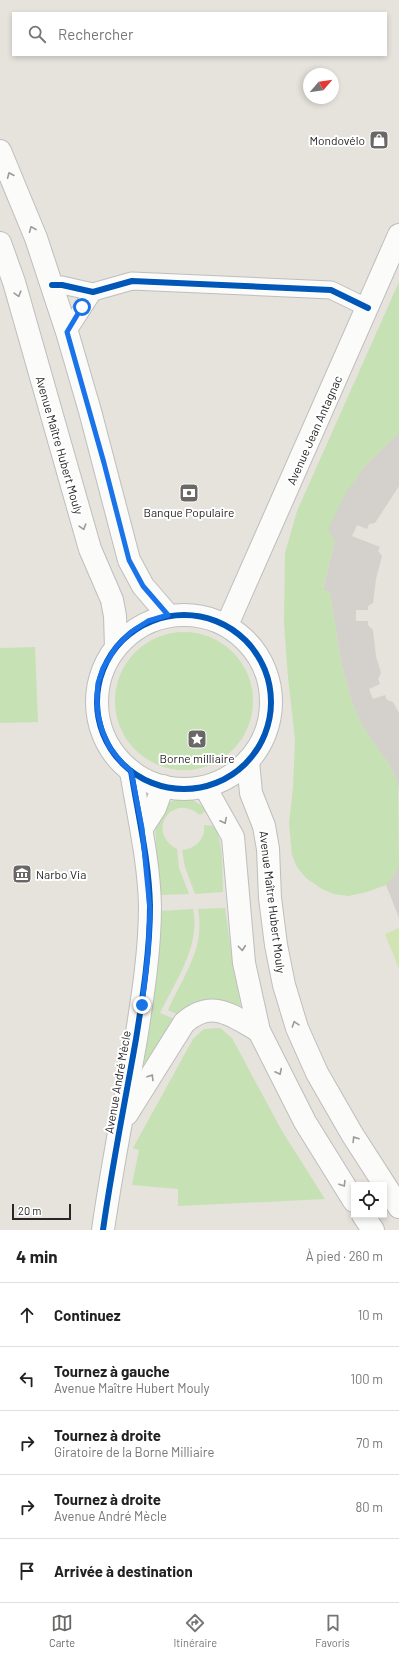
<!DOCTYPE html>
<html lang="fr">
<head>
<meta charset="utf-8">
<style>
  body { margin:0; font-family:Barlow,sans-serif; background:#f2f2f2; color:#222 }
  .controls { position:absolute; right:12px; bottom:12px; display:grid; overflow:hidden; border-radius:0px; box-shadow:0 2px 6px #0003 }
  .controls button { width:36px; height:36px; display:grid; place-items:center; padding:0; border:0; border-bottom:1px solid #e0e0e0; background:#fff; color:#222; font:20px sans-serif }
  .compass { position:absolute; left:303px; top:68px; width:36px; height:36px; border-radius:50%; background:#fff; box-shadow:0 2px 6px #0003; rotate:61deg }
  .scale { position:absolute; left:12px; bottom:10px; width:59px; box-sizing:border-box; padding-left:4px; border:2px solid #272727; border-top:0; font-size:11px; line-height:14px; white-space:nowrap; color:#272727; -webkit-text-stroke:3px #fff; paint-order:stroke }
  .stop { position:absolute; width:12px; height:12px; margin:-9px; border:3px solid #1a73e8; border-radius:50%; background:#fff }
  .stop.end { background:#1a73e8; border-color:#fff; box-shadow:0 1px 4px #0008 }
  .list { margin:0; padding:0; list-style:none }
  h2 { display:flex; justify-content:space-between; align-items:center; height:52px; margin:0; padding:0 16px; font-size:17px }
  h2 small { font-size:13px; font-weight:400; color:#767676 }
  .list li { display:grid; grid-template-columns:26px 1fr auto; gap:12px; align-items:center; box-sizing:border-box; height:64px; padding:0 16px; border-top:1px solid #e0e0e0 }
  .list b { display:block; font-size:15px; white-space:nowrap }
  .list p { margin:0; font-size:13px; white-space:nowrap; color:#767676 }
  .list em { font-size:13px; font-style:normal; color:#767676 }
  .icon { flex:none; width:22px; height:22px; fill:none; stroke:currentColor; stroke-width:2; stroke-linecap:round; stroke-linejoin:round }
  .map { position:relative; flex:none; width:399px; height:1230px; overflow:hidden }
  .search { position:absolute; background:#fff; box-shadow:0 2px 6px #0003; left:12px; right:12px; top:12px; height:44px; display:flex; align-items:center; gap:10px; box-sizing:border-box; padding:0 14px; border-radius:0px; color:#767676; font-size:15px }
  .sheet { height:372px; background:#fff }
  nav { display:flex; justify-content:space-around; align-items:center; box-sizing:border-box; height:56px; border-top:1px solid #e0e0e0; background:#fff; font-size:11px; color:#767676 }
  nav a { display:grid; justify-items:center; gap:2px }
  nav .on { color:#6a6866 }
  .map>svg:first-child { display:block }
  .green { fill:#c6e1b4 }
  .pitch { fill:#d1e5b2 }
  .plaza { fill:#d4d0cb }
  .lines { fill:none; stroke-linecap:round; stroke-linejoin:round }
  .street-casing { stroke:#bfbebe; stroke-width:19 }
  .secondary-casing { stroke:#bfbebe; stroke-width:24 }
  .street { stroke:#fbfbfa; stroke-width:17 }
  .secondary { stroke:#fbfbfa; stroke-width:22 }
  .cycleway-casing { stroke:#fff; stroke-width:8 }
  .cycleway { stroke:#0057b8; stroke-width:6 }
  .oneway { stroke:#9c9c9b }
  .route { stroke:#1a73e8; stroke-width:5 }
  .labels { text-anchor:middle; dominant-baseline:central; stroke-width:4; stroke-linejoin:round; paint-order:stroke }
  .poi-label { font-size:12px; fill:#272727; stroke:#fff }
  .street-label { font-size:12px; fill:#272727; stroke:#fff }
</style>
</head>
<body>
<div class="map">
<svg width="399" height="1230" viewBox="0 0 399 1230">
  <rect width="100%" height="100%" fill="#e6e2dc"/>
  <!-- green -->
  <g class="green">
    <path d="M399,282V433L364,467L335,540L323,588L330,593L341,662L351,699L362,725L390,766L398,782L399,865L396,873L386,885L367,892L348,896L334,894L322,889L306,878L297,867L292,855L289,823L293,788L295,739L288,677L284,623L285,553L297,511Z"/>
    <circle cx="184" cy="701" r="69"/>
    <path d="M35,647L38,722L0,723V648Z"/>
    <path d="M181,798C192,798 198,803 207,810L200,815C172,791 145,832 177,849L179,868L189,894L159,895L155,824L163,807L170,802Z"/>
    <path d="M204,825L215,826C224,846 222,871 223,892L195,894L185,867L182,850C195,849 206,839 204,825Z"/>
    <path d="M225,908L233,965L241,1007L181,1016L168,1010C177,990 194,962 198,941C200,930 200,919 198,909Z"/>
    <path d="M193,909C201,945 175,982 160,1013L177,1020L144,1071L139,1069L160,911Z"/>
    <path d="M220,1028L232,1038L282,1131L325,1199L178,1206V1189L132,1185L139,1150L133,1148L193,1039L204,1029Z"/>
  </g>
  <!-- pitch -->
  <path class="pitch" d="M399,928V969L385,934Z"/>
  <!-- plaza -->
  <g class="plaza">
    <path d="M399,433V486L375,523L369,524L367,529L357,525L352,536L380,547L378,551L382,556L376,579L373,603L368,606V610H356V621H368V625L373,630L376,656L381,673L378,679L380,684L369,689L373,699L385,695L387,700L393,702L399,713V794L398,782L390,766L362,725L351,699L341,662L330,593L323,589L335,540L328,530L344,496L364,467Z"/>
    <path d="M399,865V918L386,885L396,873Z"/>
  </g>
  <g class="lines">
    <!-- street casing -->
    <g class="street-casing">
      <g id="street">
        <path d="M52,285H62L93,292L132,281L331,290L368,308"/>
        <path d="M67,332L93,292"/>
      </g>
    </g>
    <!-- secondary casing -->
    <g class="secondary-casing">
      <g id="secondary">
        <path d="M0,151L36,238L67,332L90,411L129,560L143,586L168,615"/>
        <path d="M0,243L14,282L90,549L112,600L115,616L116,647"/>
        <circle cx="184" cy="702" r="87"/>
        <path d="M227,625L399,235"/>
        <path d="M248,761L251,793L264,826L268,849L270,898L276,945L284,985L297,1028L317,1073L352,1134L399,1207"/>
        <path d="M205,787L233,837L244,963L259,1031L305,1122L354,1201"/>
        <path d="M142,828L155,808L163,786"/>
        <path d="M127,1114L184,1023C212,998 233,1016 259,1031"/>
        <path d="M363,1215L373,1230"/>
        <path d="M103,1230C112,1166 125,1102 136,1039C143,995 150,950 150,906C149,860 138,815 131,771"/>
      </g>
    </g>
    <!-- street -->
    <use href="#street" class="street"/>
    <!-- secondary -->
    <use href="#secondary" class="secondary"/>
    <!-- cycleway casing -->
    <g class="cycleway-casing">
      <g id="cycleway">
        <path d="M52,285H62L93,292L132,281L331,290L368,308"/>
        <circle cx="184" cy="702" r="87"/>
        <path d="M103,1230C112,1166 125,1102 136,1039C143,995 150,950 150,906C149,860 138,815 131,771"/>
      </g>
    </g>
    <!-- cycleway -->
    <use href="#cycleway" class="cycleway"/>
  </g>
  <!-- one-way arrows -->
  <defs><path id="oneway-chevron" d="M-2-3.5L2.5 0L-2 3.5" fill="none" stroke-width="1.6" stroke-linecap="round" stroke-linejoin="round"/></defs>
  <g class="oneway">
    <use href="#oneway-chevron" transform="translate(10 175) rotate(-113)"/>
    <use href="#oneway-chevron" transform="translate(32 229) rotate(-112)"/>
    <use href="#oneway-chevron" transform="translate(18 294) rotate(74)"/>
    <use href="#oneway-chevron" transform="translate(83 527) rotate(73)"/>
    <use href="#oneway-chevron" transform="translate(224 821) rotate(63)"/>
    <use href="#oneway-chevron" transform="translate(242 948) rotate(85)"/>
    <use href="#oneway-chevron" transform="translate(295 1024) rotate(-108)"/>
    <use href="#oneway-chevron" transform="translate(279 1072) rotate(63)"/>
    <use href="#oneway-chevron" transform="translate(151 1077) rotate(-58)"/>
    <use href="#oneway-chevron" transform="translate(355 1139) rotate(-122)"/>
    <use href="#oneway-chevron" transform="translate(343 1184) rotate(58)"/>
  </g>
  <g class="lines">
    <!-- route -->
    <path class="route" d="M82,307L67,332L104,463L129,560L143,586L168,615L148,621L131,632L116,647L103,668L98,683L97,698L98,714L102,730L110,748L122,763L131,771L142,828L150,910L148,953L142,1005"/>
  </g>
  <!-- icons -->
  <defs>
    <g id="shop-square" transform="scale(1)"><rect x="-9" y="-9" width="18" height="18" rx="4" fill="#6a6866" stroke="#fff"/><path d="M-5-2.5h2.3a2.7 3.5 0 0 1 5.4 0H5L5.5 6h-11ZM-1.5-2.5h3a1.5 2.3 0 0 0-3 0Z" fill="#fff"/></g>
    <g id="bank-square" transform="scale(1)"><rect x="-9" y="-9" width="18" height="18" rx="4" fill="#6a6866" stroke="#fff"/><path d="M-6-4H6V4H-6ZM0-2.3a2.3 2.3 0 1 0 0 4.6a2.3 2.3 0 1 0 0-4.6Z" fill="#fff"/></g>
    <g id="sight-square" transform="scale(1)"><rect x="-9" y="-9" width="18" height="18" rx="4" fill="#6a6866" stroke="#fff"/><path d="M0-6L1.8-2.2L6-1.7L2.9 1.2L3.7 5.4L0 3.3L-3.7 5.4L-2.9 1.2L-6-1.7L-1.8-2.2Z" fill="#fff"/></g>
    <g id="museum-square" transform="scale(1)"><rect x="-9" y="-9" width="18" height="18" rx="4" fill="#6a6866" stroke="#fff"/><path d="M0-6L6-3V-2H-6V-3ZM-5-1h2V3h-2ZM-1-1h2V3h-2ZM3-1h2V3H3ZM-6 4H6V6H-6Z" fill="#fff"/></g>
  </defs>
  <g fill-rule="evenodd">
    <use href="#shop-square" x="379" y="140"/>
    <use href="#bank-square" x="189" y="493"/>
    <use href="#sight-square" x="197" y="739"/>
    <use href="#museum-square" x="22" y="874"/>
  </g>
  <g class="labels">
    <!-- poi labels -->
    <g class="poi-label">
      <text x="365" y="140" text-anchor="end">Mondovélo</text>
      <text x="189" y="512">Banque Populaire</text>
      <text x="197" y="758">Borne milliaire</text>
      <text x="36" y="874" text-anchor="start">Narbo Via</text>
    </g>
    <!-- street labels -->
    <g class="street-label">
      <text transform="translate(314 430) rotate(-66)">Avenue Jean Antagnac</text>
      <text transform="translate(60 445) rotate(74)">Avenue Maître Hubert Mouly</text>
      <text transform="translate(273 902) rotate(83)">Avenue Maître Hubert Mouly</text>
      <text transform="translate(117 1082) rotate(-80)">Avenue André Mècle</text>
    </g>
  </g>
</svg>
<div class="controls">
<button><svg class="icon" aria-label="locate" viewBox="0 0 24 24"><circle cx="12" cy="12" r="6"/><path d="M12 2v4M12 18v4M2 12h4M18 12h4"/></svg></button>
</div>
<svg class="compass" viewBox="-18 -18 36 36"><path d="M0-13l5 13h-10z" fill="#e53935"/><path d="M0 13l5-13h-10z" fill="#767676"/></svg>
<div class="scale">20 m</div>
<div class="stop" style="left:82px;top:307px"></div>
<div class="stop end" style="left:142px;top:1005px"></div>
<div class="search"><svg class="icon" aria-label="search" viewBox="0 0 24 24"><circle cx="10" cy="10" r="6"/><path d="M15 15l6 6"/></svg>Rechercher</div>
</div>
<section class="sheet">
<h2>4 min<small>À pied · 260 m</small></h2>
<ul class="list">
<li><svg class="icon" aria-label="ahead" viewBox="0 0 24 24"><path d="M12 20V5M6 11l6-6 6 6"/></svg><div><b>Continuez</b></div><em>10 m</em></li>
<li><svg class="icon" aria-label="left" viewBox="0 0 24 24"><path d="M17 20v-9H6M10 6l-5 5 5 5"/></svg><div><b>Tournez à gauche</b><p>Avenue Maître Hubert Mouly</p></div><em>100 m</em></li>
<li><svg class="icon" aria-label="right" viewBox="0 0 24 24"><path d="M7 20v-9h11M14 6l5 5-5 5"/></svg><div><b>Tournez à droite</b><p>Giratoire de la Borne Milliaire</p></div><em>70 m</em></li>
<li><svg class="icon" aria-label="right" viewBox="0 0 24 24"><path d="M7 20v-9h11M14 6l5 5-5 5"/></svg><div><b>Tournez à droite</b><p>Avenue André Mècle</p></div><em>80 m</em></li>
<li><svg class="icon" aria-label="arrive" viewBox="0 0 24 24"><path d="M6 21V4h12l-3 4 3 4H6"/></svg><div><b>Arrivée à destination</b></div></li>
</ul>
</section>
<nav>
<a class="on"><svg class="icon" aria-label="map" viewBox="0 0 24 24"><path d="M3 6l6-2 6 2 6-2v14l-6 2-6-2-6 2zM9 4v14M15 6v14"/></svg>Carte</a>
<a><svg class="icon" aria-label="directions" viewBox="0 0 24 24"><path d="M12 3l9 9-9 9-9-9zM9 14v-3h6M13 9l2 2-2 2"/></svg>Itinéraire</a>
<a><svg class="icon" aria-label="saved" viewBox="0 0 24 24"><path d="M7 4h10v16l-5-4-5 4z"/></svg>Favoris</a>
</nav>
</body>
</html>
